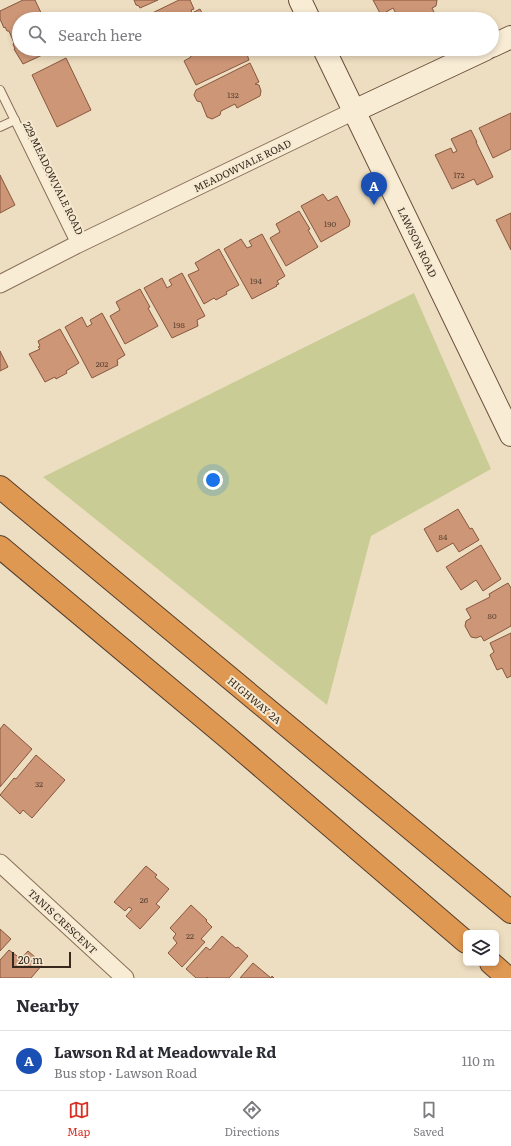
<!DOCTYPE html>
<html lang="en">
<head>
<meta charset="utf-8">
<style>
  body { margin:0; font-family:Literata,serif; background:#f7f7f7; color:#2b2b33 }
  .controls { position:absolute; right:12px; bottom:12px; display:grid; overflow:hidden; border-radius:6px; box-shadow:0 2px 6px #0003 }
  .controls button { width:36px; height:36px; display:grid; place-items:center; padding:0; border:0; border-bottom:1px solid #e1e1e2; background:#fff; color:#2b2b33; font:20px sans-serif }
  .scale { position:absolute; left:12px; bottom:10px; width:59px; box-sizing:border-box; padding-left:4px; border:2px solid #37281d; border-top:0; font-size:11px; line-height:14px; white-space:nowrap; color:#37281d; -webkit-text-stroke:3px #f6e9d1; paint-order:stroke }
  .you { position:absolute; left:213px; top:480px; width:14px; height:14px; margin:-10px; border:3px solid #fff; border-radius:50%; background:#1a73e8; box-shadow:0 0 0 6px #1a73e833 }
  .badge { display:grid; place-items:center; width:26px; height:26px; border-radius:50%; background:#d93025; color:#fff; font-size:13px; font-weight:700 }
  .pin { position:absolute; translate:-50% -33px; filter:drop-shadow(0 1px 2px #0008) }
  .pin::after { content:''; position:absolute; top:21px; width:14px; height:12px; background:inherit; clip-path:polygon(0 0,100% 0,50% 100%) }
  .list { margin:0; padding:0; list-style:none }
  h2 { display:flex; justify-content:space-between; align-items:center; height:52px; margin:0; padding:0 16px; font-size:17px }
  h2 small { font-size:13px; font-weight:400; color:#7c7c81 }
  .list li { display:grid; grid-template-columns:26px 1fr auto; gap:12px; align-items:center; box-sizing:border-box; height:60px; padding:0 16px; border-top:1px solid #e1e1e2 }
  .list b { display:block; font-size:15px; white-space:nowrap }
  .list p { margin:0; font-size:13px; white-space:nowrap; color:#7c7c81 }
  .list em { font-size:13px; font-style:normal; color:#7c7c81 }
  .icon { flex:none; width:22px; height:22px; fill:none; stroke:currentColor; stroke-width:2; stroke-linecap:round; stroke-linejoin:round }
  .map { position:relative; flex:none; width:511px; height:978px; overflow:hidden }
  .search { position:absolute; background:#fff; box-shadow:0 2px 6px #0003; left:12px; right:12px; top:12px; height:44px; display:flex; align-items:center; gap:10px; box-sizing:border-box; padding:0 14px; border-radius:22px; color:#7c7c81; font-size:15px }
  .sheet { height:112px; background:#fff }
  nav { display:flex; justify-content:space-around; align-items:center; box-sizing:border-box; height:56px; border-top:1px solid #e1e1e2; background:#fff; font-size:11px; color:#7c7c81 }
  nav a { display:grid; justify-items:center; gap:2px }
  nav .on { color:#d93025 }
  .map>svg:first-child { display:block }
  .green { fill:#c9cc95 }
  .building { fill:#cd9677; stroke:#87573e }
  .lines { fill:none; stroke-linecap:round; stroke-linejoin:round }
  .lane-casing { stroke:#886f59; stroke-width:10 }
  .street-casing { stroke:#886f59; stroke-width:19 }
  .secondary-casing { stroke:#6a503c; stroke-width:24 }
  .highway-casing { stroke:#553e2d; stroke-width:24 }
  .lane { stroke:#f9ecd5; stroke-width:8 }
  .street { stroke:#f9ecd5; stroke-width:17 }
  .secondary { stroke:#f9ecd5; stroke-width:22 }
  .highway { stroke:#df9851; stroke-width:22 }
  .labels { text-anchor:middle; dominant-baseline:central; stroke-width:4; stroke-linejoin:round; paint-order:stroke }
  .number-label { font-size:8px; fill:#5c4434 }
  .street-label { font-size:10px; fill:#37281d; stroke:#f6e9d1 }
</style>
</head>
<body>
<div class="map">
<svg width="511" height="978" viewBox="0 0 511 978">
  <rect width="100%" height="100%" fill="#eedec1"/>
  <!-- green -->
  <path class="green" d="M414,293L491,469L371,536L327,705L43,477Z"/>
  <!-- building -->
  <g class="building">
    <path d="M23,0H35L44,19H19V49H55L23,64L14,49H15L13,44L14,43L9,31H7L5,27L4,28L0,19V11Z"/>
    <path d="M134,0H158L140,8L139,6L136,5Z"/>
    <path d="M179,0H190L194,9L191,10L192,13L200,9L205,19H145L144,17Z"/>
    <path d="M373,0H437L436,6L432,8L437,18L435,19H399L393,8L381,15Z"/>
    <path d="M187,49H245L249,60L196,85L184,61L191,57Z"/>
    <path d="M66,58L91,110L57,127L32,75Z"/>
    <path d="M250,63L259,82L255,84L259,85L261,91L260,96L237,108L235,104L221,111L220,115L212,119L207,117L201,102L197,101L194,95L196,90Z"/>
    <path d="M511,113V149L493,158L479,128Z"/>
    <path d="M471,130L477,142H476L493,177L477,185L474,179L452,189L435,155L451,148L453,153L457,151L451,139Z"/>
    <path d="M0,175L15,205L0,213Z"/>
    <path d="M323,194L328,201L337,196L350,221L349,226L321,242L301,206Z"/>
    <path d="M299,211L310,229L308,230L318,247L286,266L270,238L280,232L276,224Z"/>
    <path d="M511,213V250L496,220Z"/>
    <path d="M262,234L285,276L277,281L279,284L276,285L277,286L252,299L224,249L241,239L247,248L252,246L249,241Z"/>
    <path d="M219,249L239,285L226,292L227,294L216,300L214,298L204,304L188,275L199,270L195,263Z"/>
    <path d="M182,273L205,316L197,320L198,326L172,338L144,288L162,278L167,288L172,285L169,280Z"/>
    <path d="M140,289L150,307L148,308L158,326L125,344L110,316L120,310L116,302Z"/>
    <path d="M102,313L125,355L117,360L118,363H117L118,365L92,378L65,327L82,317L87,327L92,324L90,320Z"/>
    <path d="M60,329L79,363L66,371L67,373L56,379L55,377L45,382L29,354L40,349L38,347L40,346L38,341Z"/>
    <path d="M0,351L8,367L0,371Z"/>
    <path d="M458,509L470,529L472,528L479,540L459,552L453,543L437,552L424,529Z"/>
    <path d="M481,545L501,579L483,591L476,580L461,590L446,567Z"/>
    <path d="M508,583L511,588V626L484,641L481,636L476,638L471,637L465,626L466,621L471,618L466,609L490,597L489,594Z"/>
    <path d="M511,633V676L507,678L502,668L497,670L490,655L494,652L490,643Z"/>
    <path d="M4,724L32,749L0,787V729Z"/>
    <path d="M36,755L65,780L32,818L23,810L20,814L0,795L14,778L16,779Z"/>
    <path d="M146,866L157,875L155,877L169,889L156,904L160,907L140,929L126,916L132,909L129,907L125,911L114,902Z"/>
    <path d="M191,905L207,920L206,921L212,927L201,939L205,942L182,967L168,953L177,943L173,938L176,934L170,928Z"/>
    <path d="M0,929L11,939L0,951Z"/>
    <path d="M222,936L236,948L238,947L248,956L229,978H208L207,977L206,978H196L186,969L206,947L210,950Z"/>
    <path d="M9,950L21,959L28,951L43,964L31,978H0V960Z"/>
    <path d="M253,963L271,978L272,976L274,978H240Z"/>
  </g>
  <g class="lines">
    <!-- lane casing -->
    <g class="lane-casing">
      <g id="lane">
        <path d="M0,90L76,245"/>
        <path d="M0,127L15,120"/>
      </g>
    </g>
    <!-- street casing -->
    <g class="street-casing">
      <g id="street">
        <path d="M0,284L76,245L354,111"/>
        <path d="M0,863L125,978"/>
      </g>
    </g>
    <!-- secondary casing -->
    <g class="secondary-casing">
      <g id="secondary">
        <path d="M300,0L309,19"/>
        <path d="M492,46L511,37"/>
        <path d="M324,49L511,435"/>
        <path d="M354,111L486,49"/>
      </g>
    </g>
    <!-- highway casing -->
    <g class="highway-casing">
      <g id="highway">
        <path d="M0,487L511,912"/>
        <path d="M0,547L227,737L466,942"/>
        <path d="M491,963L508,978"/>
      </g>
    </g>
    <!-- lane -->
    <use href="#lane" class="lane"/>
    <!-- street -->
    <use href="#street" class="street"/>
    <!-- secondary -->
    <use href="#secondary" class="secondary"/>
    <!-- highway -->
    <use href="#highway" class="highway"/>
  </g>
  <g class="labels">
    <!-- number labels -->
    <g class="number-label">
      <text x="233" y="94">132</text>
      <text x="459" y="174">172</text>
      <text x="330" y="223">190</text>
      <text x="256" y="280">194</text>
      <text x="179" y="324">198</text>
      <text x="102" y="363">202</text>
      <text x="443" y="536">84</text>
      <text x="492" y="615">80</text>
      <text x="39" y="783">32</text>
      <text x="144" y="899">26</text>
      <text x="190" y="935">22</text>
    </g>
    <!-- street labels -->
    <g class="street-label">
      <text transform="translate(242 165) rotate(-26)">MEADOWVALE ROAD</text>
      <text transform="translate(54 178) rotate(64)">229 MEADOWVALE ROAD</text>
      <text transform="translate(418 242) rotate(64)">LAWSON ROAD</text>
      <text transform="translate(255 700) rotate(40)">HIGHWAY 2A</text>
      <text transform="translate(63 921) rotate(43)">TANIS CRESCENT</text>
    </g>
  </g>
</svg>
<div class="controls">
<button><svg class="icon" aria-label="layers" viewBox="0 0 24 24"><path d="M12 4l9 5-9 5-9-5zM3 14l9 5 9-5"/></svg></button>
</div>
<div class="scale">20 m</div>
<div class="you"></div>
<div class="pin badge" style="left:374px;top:205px;background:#1a4fb4">A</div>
<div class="search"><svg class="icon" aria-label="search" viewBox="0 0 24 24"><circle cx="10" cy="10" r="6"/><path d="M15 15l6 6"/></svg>Search here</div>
</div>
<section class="sheet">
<h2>Nearby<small></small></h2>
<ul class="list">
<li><span class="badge" style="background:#1a4fb4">A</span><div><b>Lawson Rd at Meadowvale Rd</b><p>Bus stop · Lawson Road</p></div><em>110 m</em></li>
</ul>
</section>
<nav>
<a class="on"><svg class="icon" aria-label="map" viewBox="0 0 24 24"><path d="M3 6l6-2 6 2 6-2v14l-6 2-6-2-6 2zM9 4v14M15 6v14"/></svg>Map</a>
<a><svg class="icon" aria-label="directions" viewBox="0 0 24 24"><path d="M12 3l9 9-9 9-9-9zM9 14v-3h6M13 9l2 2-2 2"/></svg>Directions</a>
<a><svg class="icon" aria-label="saved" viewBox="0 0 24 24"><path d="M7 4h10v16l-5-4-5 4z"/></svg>Saved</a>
</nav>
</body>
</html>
